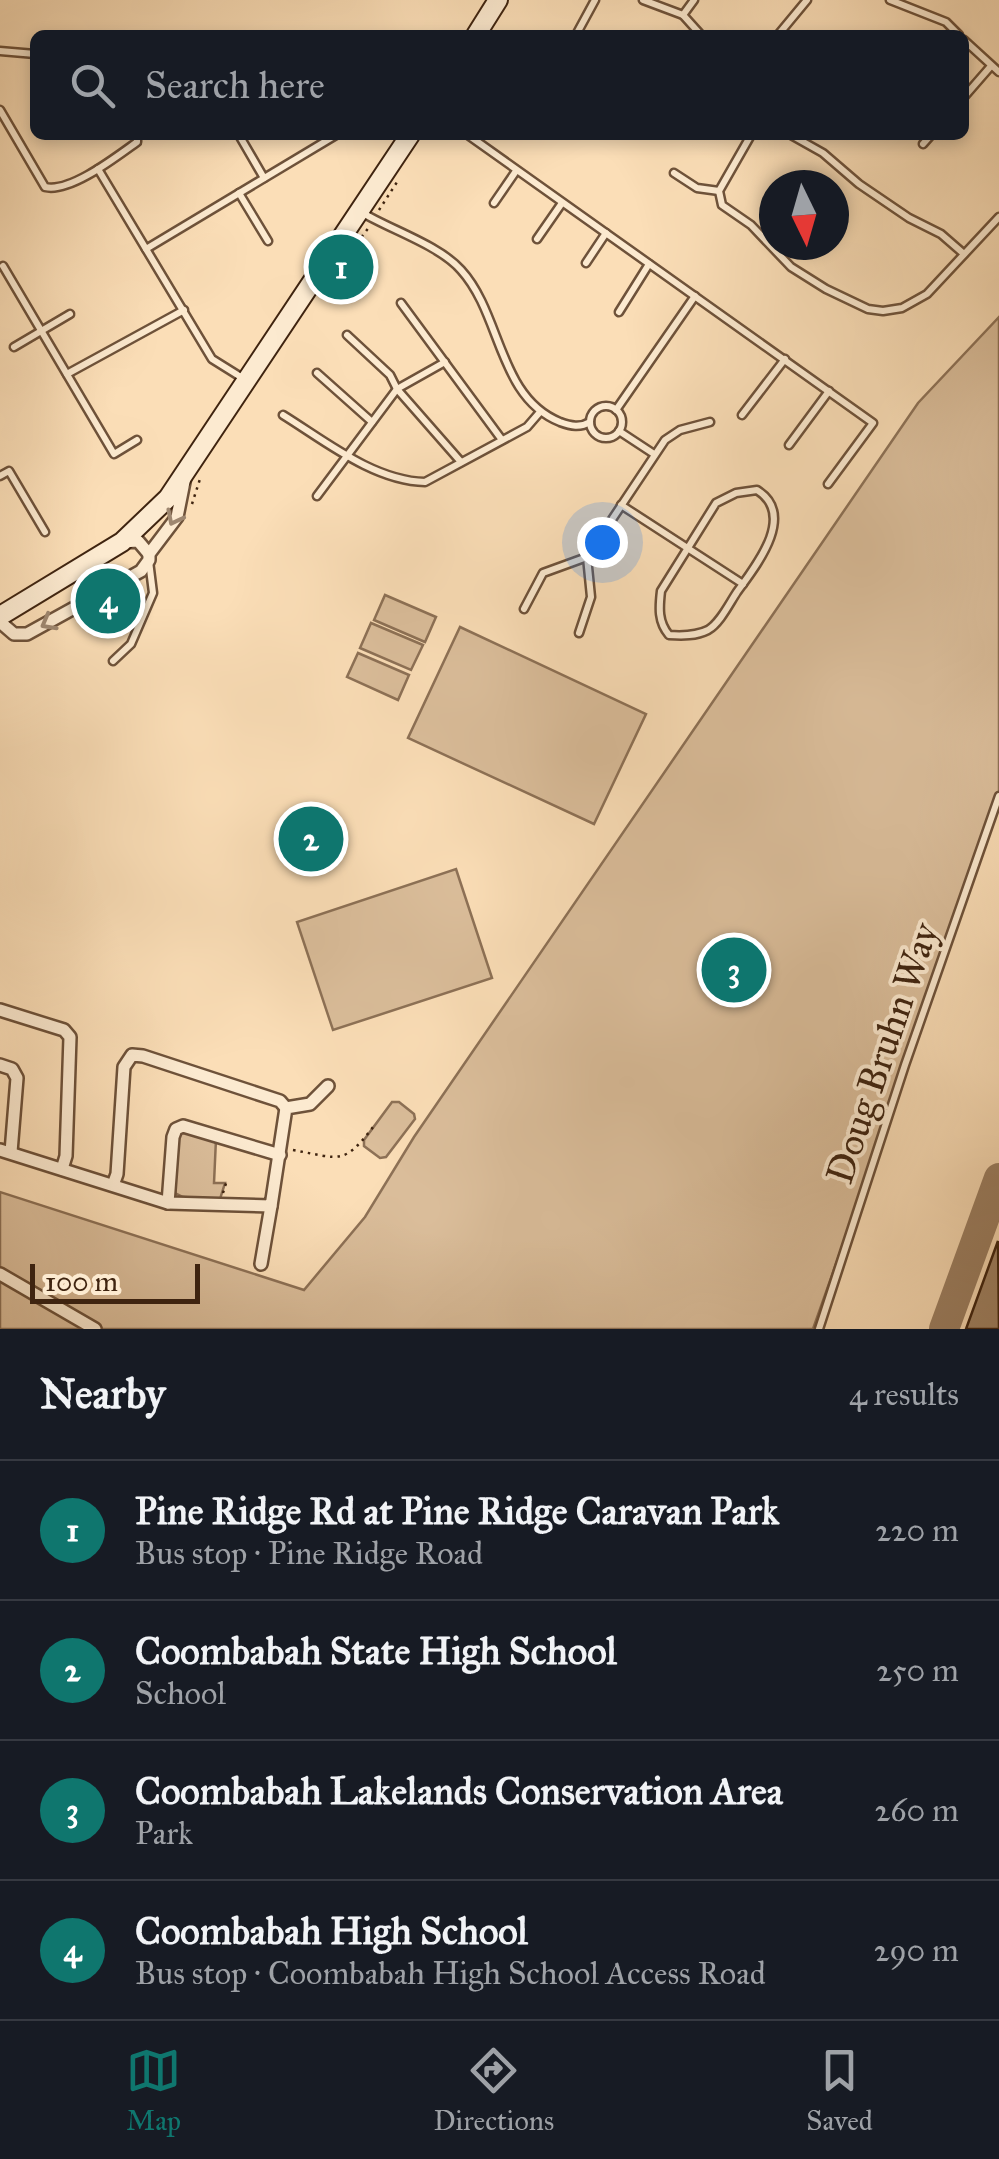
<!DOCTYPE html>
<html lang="en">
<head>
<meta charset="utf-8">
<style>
  body { margin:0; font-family:"IM FELL Great Primer",serif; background:#242831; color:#f1f3f6 }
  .compass { position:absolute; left:759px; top:170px; width:90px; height:90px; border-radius:50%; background:#171b24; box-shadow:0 5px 15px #0003; rotate:175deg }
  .scale { position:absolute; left:30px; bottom:25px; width:170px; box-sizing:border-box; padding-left:10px; border:5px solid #3f2410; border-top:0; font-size:28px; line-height:35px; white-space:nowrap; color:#3f2410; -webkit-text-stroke:8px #fcead0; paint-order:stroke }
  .you { position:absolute; left:602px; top:542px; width:35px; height:35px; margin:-25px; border:8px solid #fff; border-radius:50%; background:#1a73e8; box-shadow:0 0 0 15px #1a73e833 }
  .badge { display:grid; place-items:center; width:65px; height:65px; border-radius:50%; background:#0f766e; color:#fff; font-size:32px; font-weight:700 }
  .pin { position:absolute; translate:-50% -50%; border:5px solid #fff; box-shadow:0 2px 10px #0006 }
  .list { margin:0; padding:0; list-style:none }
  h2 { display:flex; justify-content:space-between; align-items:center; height:130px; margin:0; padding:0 40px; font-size:42px }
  h2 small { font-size:32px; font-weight:400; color:#9ea1a6 }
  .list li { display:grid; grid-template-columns:65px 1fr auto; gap:30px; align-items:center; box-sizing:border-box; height:140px; padding:0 40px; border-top:2px solid #363941 }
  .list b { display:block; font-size:38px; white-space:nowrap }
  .list p { margin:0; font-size:32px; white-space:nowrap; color:#9ea1a6 }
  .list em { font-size:32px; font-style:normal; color:#9ea1a6 }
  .icon { flex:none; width:55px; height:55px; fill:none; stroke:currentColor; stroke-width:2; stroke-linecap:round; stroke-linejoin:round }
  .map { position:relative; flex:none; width:999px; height:1329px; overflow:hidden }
  .search { position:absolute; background:#171b24; box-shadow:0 5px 15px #0003; left:30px; right:30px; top:30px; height:110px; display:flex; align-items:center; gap:25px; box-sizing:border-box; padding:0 35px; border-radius:15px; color:#9ea1a6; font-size:38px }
  .sheet { height:690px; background:#171b24 }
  nav { display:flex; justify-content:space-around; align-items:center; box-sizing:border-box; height:140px; border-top:2px solid #363941; background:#171b24; font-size:28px; color:#9ea1a6 }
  nav a { display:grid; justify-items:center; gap:5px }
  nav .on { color:#0f766e }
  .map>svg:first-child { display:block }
  .green { fill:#dbbe9b; stroke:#8d7156; stroke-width:2.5 }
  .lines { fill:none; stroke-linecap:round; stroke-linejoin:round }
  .taxiway { stroke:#9d8164; stroke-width:30 }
  .building { fill:#a18567; stroke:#3f2410; stroke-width:2.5 }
  .lane-casing { stroke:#6e523a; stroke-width:11 }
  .street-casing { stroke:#6e523a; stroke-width:16 }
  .secondary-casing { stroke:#3f2410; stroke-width:22 }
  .path { stroke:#3f2410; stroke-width:2.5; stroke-dasharray:2.5 5; stroke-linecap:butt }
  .lane { stroke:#fcead0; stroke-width:6 }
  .street { stroke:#fcead0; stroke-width:11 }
  .secondary { stroke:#fcead0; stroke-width:18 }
  .oneway { stroke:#9e8770 }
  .labels { text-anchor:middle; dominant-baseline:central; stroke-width:8; stroke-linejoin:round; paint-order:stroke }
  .street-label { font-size:38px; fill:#3f2410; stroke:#fcead0 }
</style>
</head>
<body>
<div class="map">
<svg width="999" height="1329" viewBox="0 0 999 1329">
  <rect width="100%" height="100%" fill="#fbdeb7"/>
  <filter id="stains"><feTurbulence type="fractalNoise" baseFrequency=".002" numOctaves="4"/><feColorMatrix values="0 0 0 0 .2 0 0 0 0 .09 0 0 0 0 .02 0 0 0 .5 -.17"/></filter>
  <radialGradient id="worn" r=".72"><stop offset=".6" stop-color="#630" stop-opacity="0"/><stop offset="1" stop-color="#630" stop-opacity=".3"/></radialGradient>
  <!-- green -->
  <g class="green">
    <path d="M999,317V802L813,1329H0V1192L304,1290L365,1217L414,1137L918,403Z"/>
    <path d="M385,595L436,617L425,642L374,620Z"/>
    <path d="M371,623L423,645L411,670L360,648Z"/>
    <path d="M460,627L646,714L594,824L408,738Z"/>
    <path d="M358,653L409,675L398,700L347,677Z"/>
    <path d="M456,869L492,978L333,1030L297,922Z"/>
    <path d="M392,1102H399L414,1114L415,1119L386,1157L380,1158L364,1146V1140Z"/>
    <path d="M182,1130L216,1139L214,1183H225L220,1199L183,1197L175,1193L176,1138Z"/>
  </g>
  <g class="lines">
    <!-- taxiway -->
    <path class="taxiway" d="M944,1329L999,1178"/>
  </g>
  <!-- building -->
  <path class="building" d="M998,1241L999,1329H966Z"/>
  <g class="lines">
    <!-- lane casing -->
    <g class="lane-casing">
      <g id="lane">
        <path d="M643,0L683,15L701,35"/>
        <path d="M890,0L946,22L959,35"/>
        <path d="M683,15L694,0"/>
        <path d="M576,35L595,0"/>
        <path d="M778,35L807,0"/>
        <path d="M964,40L999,72"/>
        <path d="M0,51L35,54"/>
        <path d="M964,97L991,66"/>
        <path d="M0,110L45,187C70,193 116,157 137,142V135"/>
        <path d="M239,135L264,178"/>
        <path d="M468,135L873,423L828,484"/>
        <path d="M751,135L719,191L722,205L751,225L791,267L826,289L868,309L883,311L902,308L927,294L999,217"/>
        <path d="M791,135L823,153L859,184L909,218L941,234L964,254"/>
        <path d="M923,144L931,135"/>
        <path d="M98,169L212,359L244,379"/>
        <path d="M674,173L697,188L719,191"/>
        <path d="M239,193L268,241"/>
        <path d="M494,203L516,171"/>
        <path d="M361,212C391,230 439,245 461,270C502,315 498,397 560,422C571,426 580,428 590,422"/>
        <path d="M537,239L562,203"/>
        <path d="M146,249L336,135"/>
        <path d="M586,263L606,233"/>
        <path d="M3,266L114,454L137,440"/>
        <path d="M401,303L502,440"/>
        <path d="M619,312L649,264"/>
        <path d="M347,335L390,375L397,389L461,462"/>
        <path d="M14,347L70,314"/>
        <path d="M317,373L372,422"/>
        <path d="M67,374L184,310"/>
        <circle cx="606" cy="422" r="16"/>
        <path d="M616,410L695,296"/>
        <path d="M283,415C325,441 374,481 425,482L527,427L540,412"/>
        <path d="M742,415L785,359"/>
        <path d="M619,431L654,454"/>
        <path d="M789,445L829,391"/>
        <path d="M0,476L9,471L45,532"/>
        <path d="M757,490C797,515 756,566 737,592C729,604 720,623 708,630C696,636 683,636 669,635C658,622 659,608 661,591L716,503L736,493Z"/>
        <path d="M317,496L397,389L445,362"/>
        <path d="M621,505L743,584"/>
        <path d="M524,609L543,573L587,557L665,440L680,430L710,422"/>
        <path d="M579,633L591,597L587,557"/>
        <path d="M113,661L131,644L153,593L149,561"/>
        <path d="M819,1329L905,1065L999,796"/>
      </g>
    </g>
    <!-- street casing -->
    <g class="street-casing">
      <g id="street">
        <path d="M122,542L138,541L149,554"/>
        <path d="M0,622L14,634H27L141,571L149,560V554L177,517L185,477"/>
        <path d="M0,1010L64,1030L70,1037L66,1156L62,1169"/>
        <path d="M0,1065L12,1069L17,1078L11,1152"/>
        <path d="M0,1150L168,1203L271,1206L286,1108L310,1104L328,1086"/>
        <path d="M113,1185L117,1174L124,1067L132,1055L143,1056L280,1101L286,1108"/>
        <path d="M168,1203L173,1137L176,1129L183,1126L280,1155"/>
        <path d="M261,1264L271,1206"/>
        <path d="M0,1274L95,1329"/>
      </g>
    </g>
    <!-- secondary casing -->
    <g class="secondary-casing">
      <g id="secondary">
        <path d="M476,35L498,0"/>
        <path d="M0,616L122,542L168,498L410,135"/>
      </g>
    </g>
    <!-- path -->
    <g class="path">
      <path d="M379,210L399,179"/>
      <path d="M357,243L370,226"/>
      <path d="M192,504L200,479"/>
      <path d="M293,1150C342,1159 344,1166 376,1123"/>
      <path d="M223,1193L227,1180"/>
    </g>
    <!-- lane -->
    <use href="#lane" class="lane"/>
    <!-- street -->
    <use href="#street" class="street"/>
    <!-- secondary -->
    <use href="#secondary" class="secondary"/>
  </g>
  <!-- one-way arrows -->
  <defs><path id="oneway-chevron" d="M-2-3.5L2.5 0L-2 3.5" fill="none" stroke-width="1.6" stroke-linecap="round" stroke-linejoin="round" transform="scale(2.5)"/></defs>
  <g class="oneway">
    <use href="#oneway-chevron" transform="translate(174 518) rotate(117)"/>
    <use href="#oneway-chevron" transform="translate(48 623) rotate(151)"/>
  </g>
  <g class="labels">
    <!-- street labels -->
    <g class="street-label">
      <text transform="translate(882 1053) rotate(-71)">Doug Bruhn Way</text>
    </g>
  </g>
  <rect width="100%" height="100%" filter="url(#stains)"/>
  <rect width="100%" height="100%" fill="url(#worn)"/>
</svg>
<svg class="compass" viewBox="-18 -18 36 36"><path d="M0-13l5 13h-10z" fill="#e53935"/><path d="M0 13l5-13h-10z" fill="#9ea1a6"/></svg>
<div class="scale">100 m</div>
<div class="you"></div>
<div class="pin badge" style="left:341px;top:267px">1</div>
<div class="pin badge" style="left:311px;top:839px">2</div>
<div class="pin badge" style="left:734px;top:970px">3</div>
<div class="pin badge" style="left:108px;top:601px">4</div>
<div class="search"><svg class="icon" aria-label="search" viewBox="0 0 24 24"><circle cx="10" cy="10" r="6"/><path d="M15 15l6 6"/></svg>Search here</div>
</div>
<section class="sheet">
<h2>Nearby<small>4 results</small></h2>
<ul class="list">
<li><span class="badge">1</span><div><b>Pine Ridge Rd at Pine Ridge Caravan Park</b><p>Bus stop · Pine Ridge Road</p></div><em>220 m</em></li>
<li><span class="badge">2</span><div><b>Coombabah State High School</b><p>School</p></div><em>250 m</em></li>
<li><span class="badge">3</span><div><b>Coombabah Lakelands Conservation Area</b><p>Park</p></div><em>260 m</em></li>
<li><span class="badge">4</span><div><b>Coombabah High School</b><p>Bus stop · Coombabah High School Access Road</p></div><em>290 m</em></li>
</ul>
</section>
<nav>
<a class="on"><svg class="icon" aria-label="map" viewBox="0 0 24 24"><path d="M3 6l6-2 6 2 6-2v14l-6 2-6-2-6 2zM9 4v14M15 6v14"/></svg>Map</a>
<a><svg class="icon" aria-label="directions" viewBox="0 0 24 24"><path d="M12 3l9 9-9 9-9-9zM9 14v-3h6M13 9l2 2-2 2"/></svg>Directions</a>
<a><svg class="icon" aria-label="saved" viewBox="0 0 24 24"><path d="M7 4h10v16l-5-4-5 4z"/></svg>Saved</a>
</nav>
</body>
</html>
